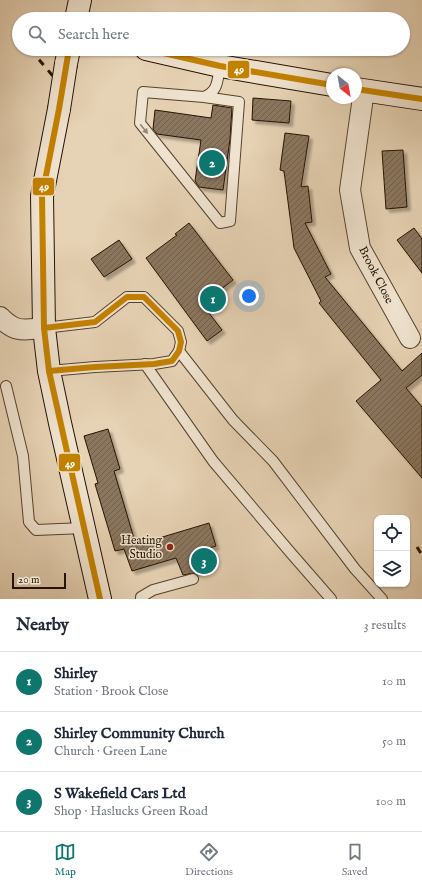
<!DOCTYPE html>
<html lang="en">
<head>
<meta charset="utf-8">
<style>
  body { margin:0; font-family:"IM FELL English",serif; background:#f2f2f3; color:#1f2937 }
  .controls { position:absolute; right:12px; bottom:12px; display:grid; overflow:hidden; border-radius:8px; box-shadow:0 1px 3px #0004 }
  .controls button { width:36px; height:36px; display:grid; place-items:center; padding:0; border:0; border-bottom:1px solid #e0e1e3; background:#fff; color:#1f2937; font:20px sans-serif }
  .compass { position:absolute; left:326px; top:68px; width:36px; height:36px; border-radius:50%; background:#fff; box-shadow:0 1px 3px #0004; rotate:149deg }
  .scale { position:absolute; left:12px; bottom:10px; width:54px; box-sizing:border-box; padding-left:4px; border:2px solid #261301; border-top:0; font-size:11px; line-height:14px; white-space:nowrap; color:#261301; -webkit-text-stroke:3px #efe2ce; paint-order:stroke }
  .you { position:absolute; left:249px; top:296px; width:14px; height:14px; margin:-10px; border:3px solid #fff; border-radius:50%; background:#1a73e8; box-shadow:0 0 0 6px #1a73e833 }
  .badge { display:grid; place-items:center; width:26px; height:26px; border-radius:50%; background:#0f766e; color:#fff; font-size:13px; font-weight:700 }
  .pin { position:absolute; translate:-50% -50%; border:2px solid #fff; box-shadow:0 1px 4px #0006 }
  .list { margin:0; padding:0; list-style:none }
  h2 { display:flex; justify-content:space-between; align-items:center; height:52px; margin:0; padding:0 16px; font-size:17px }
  h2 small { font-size:13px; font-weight:400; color:#747a83 }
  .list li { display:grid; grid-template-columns:26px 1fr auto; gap:12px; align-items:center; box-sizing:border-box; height:60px; padding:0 16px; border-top:1px solid #e0e1e3 }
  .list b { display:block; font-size:15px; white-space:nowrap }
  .list p { margin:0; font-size:13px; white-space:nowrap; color:#747a83 }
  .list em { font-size:13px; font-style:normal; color:#747a83 }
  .icon { flex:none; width:22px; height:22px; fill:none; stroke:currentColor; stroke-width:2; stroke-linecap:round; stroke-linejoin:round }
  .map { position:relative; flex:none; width:422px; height:599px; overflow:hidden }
  .search { position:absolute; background:#fff; box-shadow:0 1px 3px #0004; left:12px; right:12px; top:12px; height:44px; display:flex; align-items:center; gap:10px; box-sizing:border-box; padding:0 14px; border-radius:22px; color:#747a83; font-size:15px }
  .sheet { height:232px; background:#fff }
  nav { display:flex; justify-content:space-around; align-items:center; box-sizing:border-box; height:56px; border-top:1px solid #e0e1e3; background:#fff; font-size:11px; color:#747a83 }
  nav a { display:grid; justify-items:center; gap:2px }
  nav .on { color:#0f766e }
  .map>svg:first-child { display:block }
  .building { fill:url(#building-hatch); stroke:#261301; filter:url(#shadow) }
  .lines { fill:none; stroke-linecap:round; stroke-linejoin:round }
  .lane-casing { stroke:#56432e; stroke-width:12 }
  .street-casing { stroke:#56432e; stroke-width:22 }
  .secondary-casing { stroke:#261301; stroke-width:24 }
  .lane { stroke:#efe2ce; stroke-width:10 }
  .street { stroke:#efe2ce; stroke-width:20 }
  .secondary { stroke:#efe2ce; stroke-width:22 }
  .rail { stroke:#261301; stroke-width:3; stroke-dasharray:7 7; stroke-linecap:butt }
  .secondary-bridge-casing { stroke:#261301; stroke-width:24; stroke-linecap:butt }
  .secondary-bridge { stroke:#efe2ce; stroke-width:22 }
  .bus-1-casing { stroke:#efe2ce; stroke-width:9 }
  .bus-1 { stroke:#c38100; stroke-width:6 }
  .oneway { fill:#958572 }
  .poi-dot { fill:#8f2418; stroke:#efe2ce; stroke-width:1.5 }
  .labels { text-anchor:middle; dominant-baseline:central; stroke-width:3; stroke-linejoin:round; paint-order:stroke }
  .street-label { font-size:12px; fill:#261301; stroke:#efe2ce }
  .poi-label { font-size:12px; fill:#261301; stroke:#efe2ce; text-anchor:end }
  .line-badge { stroke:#efe2ce; stroke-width:1.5 }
  .badge-label { font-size:11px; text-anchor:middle; font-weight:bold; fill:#fff }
</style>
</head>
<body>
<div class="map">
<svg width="422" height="599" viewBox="0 0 422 599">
  <defs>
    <pattern id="building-hatch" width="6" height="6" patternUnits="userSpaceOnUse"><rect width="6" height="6" fill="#8a765e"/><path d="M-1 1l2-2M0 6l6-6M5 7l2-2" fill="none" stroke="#71604b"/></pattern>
    <filter id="shadow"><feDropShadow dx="3.5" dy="3.5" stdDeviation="1" flood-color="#0004"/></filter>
  </defs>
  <rect width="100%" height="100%" fill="#e6d2b4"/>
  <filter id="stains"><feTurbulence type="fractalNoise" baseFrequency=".005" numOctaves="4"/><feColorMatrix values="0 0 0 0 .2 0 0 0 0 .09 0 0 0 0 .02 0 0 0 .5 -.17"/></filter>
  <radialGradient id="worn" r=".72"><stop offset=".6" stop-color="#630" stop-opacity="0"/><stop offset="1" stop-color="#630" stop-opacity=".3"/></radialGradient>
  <!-- building -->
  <g class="building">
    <path d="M253,98L291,101L289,123L252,120Z"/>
    <path d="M213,105L232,108L230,139L223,190L199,187L195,181L201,140L157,134L153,129L155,110L211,118Z"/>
    <path d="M285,133L309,136L301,187L308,186L312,222L305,223L331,274L325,277L402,371L422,353V375L406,388L422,407V478L356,401L381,380L319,303L321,301L294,248L284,171L280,170Z"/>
    <path d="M403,150L407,207L386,209L382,151Z"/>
    <path d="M189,223L233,280L202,304L222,330L207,341L146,258L177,235L175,234Z"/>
    <path d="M414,228L422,239V273L397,240Z"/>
    <path d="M119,240L132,259L104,277L91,259Z"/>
    <path d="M108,429L120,469L114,471L136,545L209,523L216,546L199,551L205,568L194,573L183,575L176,558L132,571L124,549L115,551L95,484L98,483L84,436Z"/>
  </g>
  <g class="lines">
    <!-- lane casing -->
    <g class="lane-casing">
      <g id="lane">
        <path d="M204,97L239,102L230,221L220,223L140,123L143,92L204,97C219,91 217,80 220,66"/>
        <path d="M44,328L95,322L127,297H144L178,331L181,342L179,351L172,361L154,364L95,367L49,371"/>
        <path d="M179,351L233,420L273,461L355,569L382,599"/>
        <path d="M145,364L213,461L290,552L331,599"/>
        <path d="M6,386L23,456L29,522L36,530L84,528"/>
        <path d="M141,599V597L153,590L193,579"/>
      </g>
    </g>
    <!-- street casing -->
    <g class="street-casing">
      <g id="street">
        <path d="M364,90L350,190L360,248L410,338"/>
        <path d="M0,317C16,333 23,330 44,328"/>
      </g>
    </g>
    <!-- secondary casing -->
    <g class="secondary-casing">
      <g id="secondary">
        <path d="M76,19L80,0"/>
        <path d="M146,49L220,66L332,85"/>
        <path d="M66,64L69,49"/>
        <path d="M356,89L422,99"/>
        <path d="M59,109L42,196L44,328L49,371L60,423L100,599"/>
      </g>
    </g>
    <!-- lane -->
    <use href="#lane" class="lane"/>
    <!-- street -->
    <use href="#street" class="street"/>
    <!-- secondary -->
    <use href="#secondary" class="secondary"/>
    <!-- rail -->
    <g class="rail">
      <path d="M15,31L19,35"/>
      <path d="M30,49L69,95"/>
      <path d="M417,547L422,555"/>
    </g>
    <!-- secondary-bridge casing -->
    <g class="secondary-bridge-casing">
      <path id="secondary-bridge" d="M59,109L66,64"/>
    </g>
    <!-- secondary-bridge -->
    <use href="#secondary-bridge" class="secondary-bridge"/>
    <!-- bus-1 casing -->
    <g class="bus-1-casing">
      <g id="bus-1">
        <path d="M69,49L59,109L42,196L44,328L49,371L100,599"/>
        <path d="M146,49L220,66L332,85"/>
        <path d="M356,89L422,99"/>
        <path d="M44,328L95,322L127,297H144L178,331L181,342L179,351L172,361L154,364L95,367L49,371"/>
      </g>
    </g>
    <!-- bus-1 -->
    <use href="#bus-1" class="bus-1"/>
  </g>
  <!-- one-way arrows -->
  <defs><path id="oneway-solid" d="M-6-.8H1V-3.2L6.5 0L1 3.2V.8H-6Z"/></defs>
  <use class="oneway" href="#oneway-solid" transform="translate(144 129) rotate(51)"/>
  <!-- markers -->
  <circle class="poi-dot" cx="170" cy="547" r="4"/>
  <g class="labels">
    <!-- street labels -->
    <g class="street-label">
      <text transform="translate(376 275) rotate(63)">Brook Close</text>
    </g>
    <!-- poi labels -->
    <g class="poi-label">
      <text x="162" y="540">Heating<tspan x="162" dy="14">Studio</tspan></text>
    </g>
  </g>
  <g class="line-badge">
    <rect x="227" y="60" width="23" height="19" rx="4" fill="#c38100"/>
    <rect x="32" y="177" width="23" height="19" rx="4" fill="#c38100"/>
    <rect x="58" y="453" width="23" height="19" rx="4" fill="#c38100"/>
  </g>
  <g class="badge-label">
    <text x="239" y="73">49</text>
    <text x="44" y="190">49</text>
    <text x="70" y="467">49</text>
  </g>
  <rect width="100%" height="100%" filter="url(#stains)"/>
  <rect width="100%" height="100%" fill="url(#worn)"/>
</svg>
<div class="controls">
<button><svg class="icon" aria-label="locate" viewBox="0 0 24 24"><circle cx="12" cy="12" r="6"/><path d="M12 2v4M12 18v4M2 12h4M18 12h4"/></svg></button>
<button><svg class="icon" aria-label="layers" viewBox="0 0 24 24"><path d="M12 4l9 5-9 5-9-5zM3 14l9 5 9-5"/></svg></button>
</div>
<svg class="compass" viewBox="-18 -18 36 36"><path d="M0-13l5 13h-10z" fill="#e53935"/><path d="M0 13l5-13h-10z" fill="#747a83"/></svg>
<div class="scale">20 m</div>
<div class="you"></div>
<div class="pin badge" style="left:213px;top:299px">1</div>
<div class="pin badge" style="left:212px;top:163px">2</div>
<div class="pin badge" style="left:204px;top:561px">3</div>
<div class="search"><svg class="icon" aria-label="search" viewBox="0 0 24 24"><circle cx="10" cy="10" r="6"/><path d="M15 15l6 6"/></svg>Search here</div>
</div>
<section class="sheet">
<h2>Nearby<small>3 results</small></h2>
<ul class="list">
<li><span class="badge">1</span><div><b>Shirley</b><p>Station · Brook Close</p></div><em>10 m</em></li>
<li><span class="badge">2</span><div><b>Shirley Community Church</b><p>Church · Green Lane</p></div><em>50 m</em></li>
<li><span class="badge">3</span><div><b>S Wakefield Cars Ltd</b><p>Shop · Haslucks Green Road</p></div><em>100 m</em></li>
</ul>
</section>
<nav>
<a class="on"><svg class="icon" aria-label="map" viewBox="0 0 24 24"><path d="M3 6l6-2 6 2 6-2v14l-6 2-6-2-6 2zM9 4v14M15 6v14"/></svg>Map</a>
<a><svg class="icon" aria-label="directions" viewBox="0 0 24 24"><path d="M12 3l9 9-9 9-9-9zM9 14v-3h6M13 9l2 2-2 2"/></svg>Directions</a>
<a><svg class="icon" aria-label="saved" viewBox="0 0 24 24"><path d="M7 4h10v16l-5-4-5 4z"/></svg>Saved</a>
</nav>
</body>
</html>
